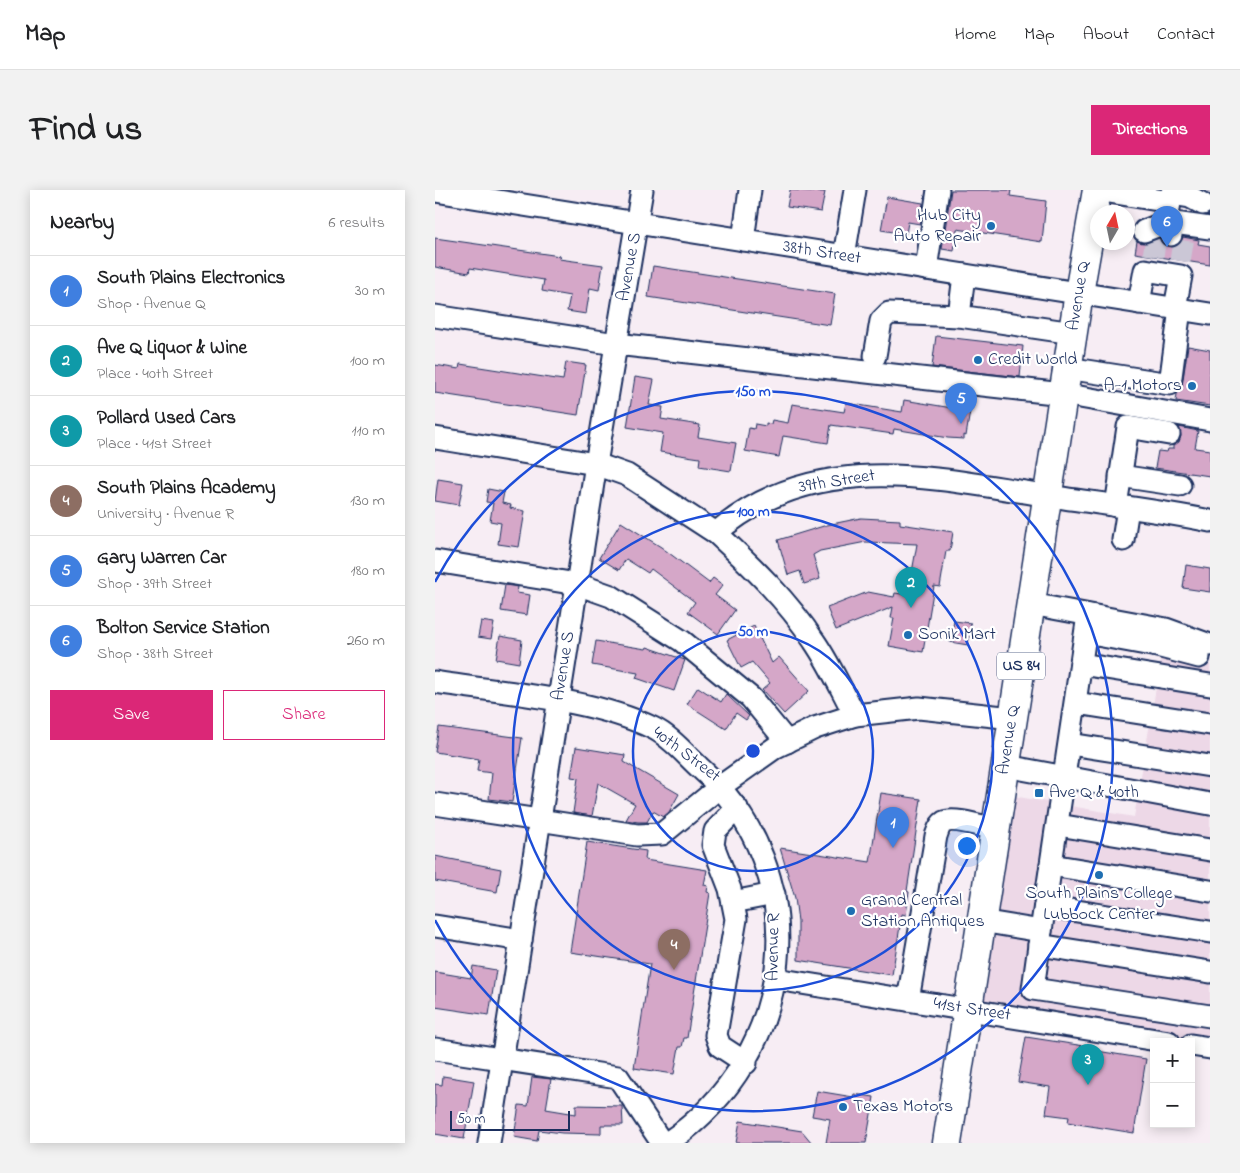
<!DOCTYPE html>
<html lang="en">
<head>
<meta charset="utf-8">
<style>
  body { margin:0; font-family:"Indie Flower",sans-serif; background:#f2f2f2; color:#202124 }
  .controls { position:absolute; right:15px; bottom:15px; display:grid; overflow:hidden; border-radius:0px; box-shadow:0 2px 12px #0003 }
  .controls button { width:45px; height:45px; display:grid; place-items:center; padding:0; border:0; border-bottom:1px solid #e0e0e0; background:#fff; color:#202124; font:25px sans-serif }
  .compass { position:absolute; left:655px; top:15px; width:45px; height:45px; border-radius:50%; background:#fff; box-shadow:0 2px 12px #0003; rotate:9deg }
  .scale { position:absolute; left:15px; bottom:12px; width:120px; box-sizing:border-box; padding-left:5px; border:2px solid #1b2f5e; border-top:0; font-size:14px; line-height:18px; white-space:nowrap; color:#1b2f5e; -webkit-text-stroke:4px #fff; paint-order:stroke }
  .you { position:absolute; left:531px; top:655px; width:18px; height:18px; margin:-12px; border:4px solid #fff; border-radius:50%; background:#1a73e8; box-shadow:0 0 0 8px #1a73e833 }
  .badge { display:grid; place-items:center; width:32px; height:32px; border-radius:50%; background:#db2777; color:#fff; font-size:16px; font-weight:700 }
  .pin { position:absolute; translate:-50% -41px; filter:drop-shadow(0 1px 2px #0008) }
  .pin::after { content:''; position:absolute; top:26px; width:18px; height:15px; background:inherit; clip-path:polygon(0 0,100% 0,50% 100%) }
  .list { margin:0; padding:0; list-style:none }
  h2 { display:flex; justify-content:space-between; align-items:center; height:65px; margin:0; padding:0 20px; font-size:21px }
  h2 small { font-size:16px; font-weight:400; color:#757577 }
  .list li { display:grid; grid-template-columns:32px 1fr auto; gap:15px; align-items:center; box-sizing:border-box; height:70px; padding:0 20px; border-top:1px solid #e0e0e0 }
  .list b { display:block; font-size:19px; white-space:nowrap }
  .list p { margin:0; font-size:16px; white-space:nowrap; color:#757577 }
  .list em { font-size:16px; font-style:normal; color:#757577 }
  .actions { display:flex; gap:10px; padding:15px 20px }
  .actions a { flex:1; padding:11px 0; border:1px solid #db2777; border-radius:0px; text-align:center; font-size:18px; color:#db2777 }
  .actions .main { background:#db2777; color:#fff }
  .map { position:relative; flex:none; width:775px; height:953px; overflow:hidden; border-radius:0px }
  header { display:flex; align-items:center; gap:30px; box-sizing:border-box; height:70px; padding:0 25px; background:#fff; border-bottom:1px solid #e0e0e0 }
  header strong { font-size:24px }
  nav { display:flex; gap:28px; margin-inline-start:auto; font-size:18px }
  .intro { display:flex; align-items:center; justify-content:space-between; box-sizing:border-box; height:120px; padding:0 30px }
  h1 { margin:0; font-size:35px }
  .button { padding:12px 22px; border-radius:0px; background:#db2777; color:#fff; font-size:18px; font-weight:700 }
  main { display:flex; gap:30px; padding:0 30px }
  aside { flex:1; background:#fff; border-radius:0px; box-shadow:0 2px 12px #0003 }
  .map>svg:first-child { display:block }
  .built { fill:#edd8e7 }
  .building { fill:#d5a7c8; stroke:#1b2f5e }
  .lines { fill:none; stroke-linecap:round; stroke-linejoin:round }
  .minor-tunnel { stroke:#cbc7d6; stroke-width:21; stroke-dasharray:21 11; stroke-linecap:butt }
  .minor-casing { stroke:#1b2f5e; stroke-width:25 }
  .highway-casing { stroke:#1b2f5e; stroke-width:31 }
  .minor { stroke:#fff; stroke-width:21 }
  .highway { stroke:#fff; stroke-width:28 }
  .ring { fill:none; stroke:#1d4ed8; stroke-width:2.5 }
  .poi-dot { fill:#1f6fb2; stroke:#fff; stroke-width:2 }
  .labels { text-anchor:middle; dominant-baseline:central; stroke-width:4.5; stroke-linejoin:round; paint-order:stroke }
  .shield { fill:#fff; stroke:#5f6d8e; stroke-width:1 }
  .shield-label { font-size:16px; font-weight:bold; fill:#1b2f5e }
  .poi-label { font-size:18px; fill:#1b2f5e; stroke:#fff; text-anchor:start }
  .street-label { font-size:18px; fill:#1b2f5e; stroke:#fff }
  .centre { fill:#1d4ed8; stroke:#fff; stroke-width:2.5 }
  .ring-label { font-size:15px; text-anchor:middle; font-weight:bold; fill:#1d4ed8; stroke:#fff; stroke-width:4.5; stroke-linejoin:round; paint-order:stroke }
</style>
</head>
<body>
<header>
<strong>Map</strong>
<nav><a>Home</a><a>Map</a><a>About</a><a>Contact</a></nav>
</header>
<div class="intro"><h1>Find us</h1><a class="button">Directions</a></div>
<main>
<aside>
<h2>Nearby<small>6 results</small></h2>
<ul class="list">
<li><span class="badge" style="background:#3f7fe0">1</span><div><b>South Plains Electronics</b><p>Shop · Avenue Q</p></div><em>30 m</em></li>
<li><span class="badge" style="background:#0f9aa8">2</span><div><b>Ave Q Liquor &amp; Wine</b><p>Place · 40th Street</p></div><em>100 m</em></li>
<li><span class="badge" style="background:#0f9aa8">3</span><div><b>Pollard Used Cars</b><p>Place · 41st Street</p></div><em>110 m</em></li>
<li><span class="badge" style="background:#8d6e63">4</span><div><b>South Plains Academy</b><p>University · Avenue R</p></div><em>130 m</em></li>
<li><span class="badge" style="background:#3f7fe0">5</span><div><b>Gary Warren Car</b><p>Shop · 39th Street</p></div><em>180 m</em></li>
<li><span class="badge" style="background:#3f7fe0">6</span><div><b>Bolton Service Station</b><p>Shop · 38th Street</p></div><em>260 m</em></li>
</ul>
<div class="actions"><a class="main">Save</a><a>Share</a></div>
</aside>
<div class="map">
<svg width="775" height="953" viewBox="0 0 775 953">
  <rect width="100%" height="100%" fill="#f7edf4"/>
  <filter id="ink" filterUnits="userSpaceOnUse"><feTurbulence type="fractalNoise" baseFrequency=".02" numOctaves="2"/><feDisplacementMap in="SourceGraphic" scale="10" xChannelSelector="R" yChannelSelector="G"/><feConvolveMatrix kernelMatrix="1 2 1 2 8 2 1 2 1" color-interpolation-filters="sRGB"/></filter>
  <g filter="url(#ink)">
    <!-- built -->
    <path class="built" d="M731,439L775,455V858L756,852H734L533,819L566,604L699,627Z"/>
    <!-- building -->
    <g class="building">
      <path d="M355,0L390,2L386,22L352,17Z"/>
      <path d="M516,0H576L575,6L611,11L607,52L522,39L519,61L507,59Z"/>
      <path d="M452,7L488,13L485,34L473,32L471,44L446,40Z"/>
      <path d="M748,47L764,50L763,54L775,56V75L700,63L702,51L713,53L724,49L728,54L739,57L745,53Z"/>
      <path d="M0,48L125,66L124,69L168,75L164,100L155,98L151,124L132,121L135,106L107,101L109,90L35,78L34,83L0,77Z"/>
      <path d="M218,76L400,104L395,135L213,107Z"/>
      <path d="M501,146L588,156L585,187L497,177Z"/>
      <path d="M753,156L775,160V216L741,211L742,204L747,196Z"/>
      <path d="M131,172L151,175L143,225L0,203V175L24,179L25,174L128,190Z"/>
      <path d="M200,187L219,190L214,215L228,217L226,229L265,235L263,247L301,253L296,281L264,276L265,268L225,262L228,243L192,237Z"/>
      <path d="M469,210L535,221L531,246L529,245V249L513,248L459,239L458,244L396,235L393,253L348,246L344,267L310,261L314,238L319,239L320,234L331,236V233L336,234L337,230L353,233L357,214L409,222L411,213L467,222Z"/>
      <path d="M744,237L763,241L760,258L775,260V286L720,278L723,261L732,262L733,259H738V256L744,252L746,246Z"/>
      <path d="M3,289L28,293L24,315L0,311Z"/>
      <path d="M53,299L69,302L67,313L76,315L75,318L90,321L84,357L63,354L66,333L55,331L58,313L51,312Z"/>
      <path d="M426,328L465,330V334L518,342L515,361H511L505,397L499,396L488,462L454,456L459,428H456L458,417L401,440L392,418L433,402L459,407L460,403L473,405L482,354L431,352L385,361L378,365L385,389L369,394L365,381L353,385L343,350L392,335Z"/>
      <path d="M186,332L226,357L274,393L278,388L288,395L280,405L300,420L283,444L253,422L260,412L216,379L213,383L191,369L184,380L164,368Z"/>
      <path d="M751,375L775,379V402L748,398Z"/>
      <path d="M70,395L83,397L82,403L95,405L92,425L66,421Z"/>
      <path d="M46,431L59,433L56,449L43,447Z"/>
      <path d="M519,431L536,433L533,455L515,452Z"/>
      <path d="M319,436L337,473L344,467L374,501L349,524L327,500L335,493L317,472L306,478L292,450Z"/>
      <path d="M65,446L87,450L84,473L61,469Z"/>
      <path d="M161,451L211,459L212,457L250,470L239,501L201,488L203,483L157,475Z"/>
      <path d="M263,497L286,512L291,504L314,526L311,530L301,523L291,539L252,514Z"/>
      <path d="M4,537L87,548L77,612L54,609L57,583L42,581L44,569L0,562Z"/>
      <path d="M141,557L190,565L189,572L244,604L234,622L228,627L218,621L212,632H203L191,630L200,614L163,593L157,626L138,623L143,588L136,587Z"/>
      <path d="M446,603L486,609L472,701L474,702L471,725L467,724L457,785L363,770V731L360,708L345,658L435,672Z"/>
      <path d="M152,652L211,661L210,670L272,680L269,695L273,696L272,702L275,703L252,848H249L247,857H244L239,884L199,878L215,774L135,762Z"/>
      <path d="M0,666L66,679L62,702L0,691Z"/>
      <path d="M38,776L61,780L54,825L0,817V782L36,788Z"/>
      <path d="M591,847L656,857V860L711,869L699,943L643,934L633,932L634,927L611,924L615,897L583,892Z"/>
      <path d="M8,886L39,891L29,949L0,944V894L7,895Z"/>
      <path d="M97,887L116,889L111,919L141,924V915L187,916L188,935H166V944L127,943L104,940L102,951L79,947L84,915L93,916Z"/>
      <path d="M382,901L418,907L419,904L439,907L431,953H391L395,929L377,926Z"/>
      <path d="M305,931L367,941L377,953H301Z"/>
    </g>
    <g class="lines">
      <!-- minor-tunnel -->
      <g class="minor-tunnel">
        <path d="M770,0L775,1"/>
        <path d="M718,66L722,43"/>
        <path d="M745,71L749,47"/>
      </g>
      <!-- minor casing -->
      <g class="minor-casing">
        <g id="minor">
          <path d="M662,0L735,12L732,32L736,45"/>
          <path d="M0,1L775,124"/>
          <path d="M736,4L755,7L768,14"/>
          <path d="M709,41L732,32L775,38"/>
          <path d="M308,50L315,0"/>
          <path d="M409,66L420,0"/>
          <path d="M491,79L503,0"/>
          <path d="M529,85L524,126L638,143"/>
          <path d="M704,113L710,80L746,86L740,118"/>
          <path d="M0,126L181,154L628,204L775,230"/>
          <path d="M440,166L446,131L454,123L524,126"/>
          <path d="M632,178L735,194L745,119"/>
          <path d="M0,248L161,274L192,285L281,343C378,258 499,288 614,306C667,314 722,320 775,331"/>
          <path d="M685,286L745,295"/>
          <path d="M681,316L693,237L734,244"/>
          <path d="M281,343C317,376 352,410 379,451C395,474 407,501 420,525"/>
          <path d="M688,350L693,318"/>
          <path d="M0,371L142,394L176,406L247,451L316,508L352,552"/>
          <path d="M596,414L731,439L775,455"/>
          <path d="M651,443L722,456L764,467"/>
          <path d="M646,474L775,495"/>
          <path d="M0,492C68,503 156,508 218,538C235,546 250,564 264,577C384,683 362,866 232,953"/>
          <path d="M641,513L775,534"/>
          <path d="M635,554L775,576"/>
          <path d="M571,576L775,614"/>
          <path d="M0,614L202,645L227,644L286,596L341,557L380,538L420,525L484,518L578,528"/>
          <path d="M302,618L280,641L278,655L295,699L301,729L281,845L285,856L311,873"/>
          <path d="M623,635L775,660"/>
          <path d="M616,675L775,701"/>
          <path d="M298,712L339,704"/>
          <path d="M610,716L775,742"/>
          <path d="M546,731L606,741L653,425"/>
          <path d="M0,736L86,750"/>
          <path d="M606,741L598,799L775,826"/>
          <path d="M604,755L775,782"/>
          <path d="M341,789L734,852"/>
          <path d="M473,810L501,646C503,641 504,635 509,632C519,627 550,637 561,639"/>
          <path d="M756,855L775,858"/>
          <path d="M0,859L183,887L227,953"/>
          <path d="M54,953L161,274L207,0"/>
        </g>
      </g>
      <!-- highway casing -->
      <g class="highway-casing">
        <path id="highway" d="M512,953L644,103L662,0"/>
      </g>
      <!-- minor -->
      <use href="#minor" class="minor"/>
      <!-- highway -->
      <use href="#highway" class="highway"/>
    </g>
  </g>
  <!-- distance rings -->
  <g class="ring">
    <circle cx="318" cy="561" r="120"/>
    <circle cx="318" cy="561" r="240"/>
    <path d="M0 392A360 360 0 1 1 0 730"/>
  </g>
  <!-- markers -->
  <g class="poi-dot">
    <circle cx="556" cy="36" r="5"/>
    <circle cx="543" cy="170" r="5"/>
    <circle cx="757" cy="196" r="5"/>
    <circle cx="473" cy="445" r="5"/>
    <rect x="599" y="598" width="10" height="10" rx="2.5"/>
    <circle cx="664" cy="685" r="5"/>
    <circle cx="416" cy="721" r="5"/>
    <circle cx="408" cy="917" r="5"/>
  </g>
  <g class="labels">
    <!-- shield labels -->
    <rect class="shield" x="562" y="462.5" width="48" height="27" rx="4"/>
    <g class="shield-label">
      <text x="586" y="476">US 84</text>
    </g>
    <!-- poi labels -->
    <g class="poi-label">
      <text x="546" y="26" text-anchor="end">Hub City<tspan x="546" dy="21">Auto Repair</tspan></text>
      <text x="553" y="170">Credit World</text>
      <text x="747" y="196" text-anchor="end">A-1 Motors</text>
      <text x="483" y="445">Sonik Mart</text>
      <text x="614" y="603">Ave Q &amp; 40th</text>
      <text x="664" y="704" text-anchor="middle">South Plains College<tspan x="664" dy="21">Lubbock Center</tspan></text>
      <text x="426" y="711">Grand Central<tspan x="426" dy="21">Station Antiques</tspan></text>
      <text x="418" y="917">Texas Motors</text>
    </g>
    <!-- street labels -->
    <g class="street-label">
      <text transform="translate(387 63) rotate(9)">38th Street</text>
      <text transform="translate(195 77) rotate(-80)">Avenue S</text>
      <text transform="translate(644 106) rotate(-81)">Avenue Q</text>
      <text transform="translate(402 292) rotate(-9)">39th Street</text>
      <text transform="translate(129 476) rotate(-81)">Avenue S</text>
      <text transform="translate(574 550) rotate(-81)">Avenue Q</text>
      <text transform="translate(251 565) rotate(37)">40th Street</text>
      <text transform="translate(339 757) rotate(-89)">Avenue R</text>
      <text transform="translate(537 820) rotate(9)">41st Street</text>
    </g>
  </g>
  <circle cx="318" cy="561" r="8" class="centre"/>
  <g class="ring-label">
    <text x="318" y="206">150 m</text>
    <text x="318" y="326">100 m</text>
    <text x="318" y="446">50 m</text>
  </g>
</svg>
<div class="controls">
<button>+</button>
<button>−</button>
</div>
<svg class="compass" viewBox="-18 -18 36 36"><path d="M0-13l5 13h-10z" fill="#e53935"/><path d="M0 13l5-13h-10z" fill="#757577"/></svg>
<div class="scale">50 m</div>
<div class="you"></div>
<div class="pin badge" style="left:458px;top:658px;background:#3f7fe0">1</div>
<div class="pin badge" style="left:476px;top:418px;background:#0f9aa8">2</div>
<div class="pin badge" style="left:653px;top:895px;background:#0f9aa8">3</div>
<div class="pin badge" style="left:239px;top:780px;background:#8d6e63">4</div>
<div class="pin badge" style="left:526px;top:234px;background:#3f7fe0">5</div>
<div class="pin badge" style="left:732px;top:57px;background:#3f7fe0">6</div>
</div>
</main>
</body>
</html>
